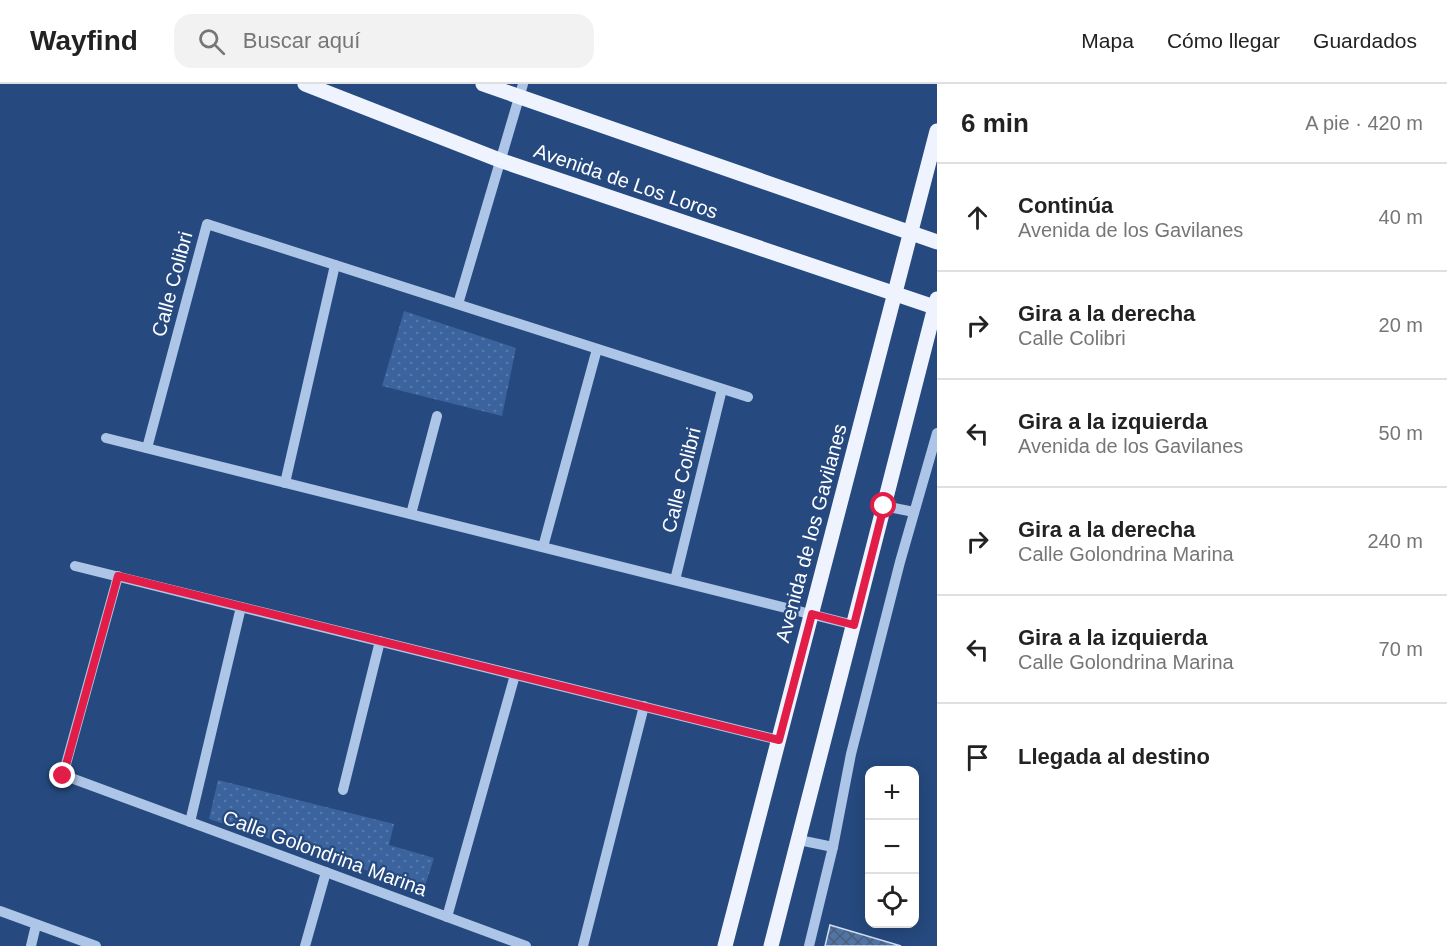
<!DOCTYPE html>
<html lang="es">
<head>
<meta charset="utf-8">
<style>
  body { margin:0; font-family:Arial,sans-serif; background:#f2f2f2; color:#222 }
  .controls { position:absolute; right:18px; bottom:18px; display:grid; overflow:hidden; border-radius:12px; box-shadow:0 3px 15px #0003 }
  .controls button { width:54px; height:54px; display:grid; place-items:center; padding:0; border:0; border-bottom:2px solid #e0e0e0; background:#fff; color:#222; font:30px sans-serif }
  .stop { position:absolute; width:18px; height:18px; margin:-14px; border:4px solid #e11d48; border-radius:50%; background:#fff }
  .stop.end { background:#e11d48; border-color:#fff; box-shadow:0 2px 6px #0008 }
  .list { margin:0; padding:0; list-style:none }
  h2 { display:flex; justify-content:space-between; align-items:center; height:78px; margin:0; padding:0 24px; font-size:26px }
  h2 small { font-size:20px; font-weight:400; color:#767676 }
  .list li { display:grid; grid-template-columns:39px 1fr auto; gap:18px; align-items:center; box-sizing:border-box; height:108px; padding:0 24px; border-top:2px solid #e0e0e0 }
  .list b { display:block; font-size:22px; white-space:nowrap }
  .list p { margin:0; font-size:20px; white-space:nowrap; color:#767676 }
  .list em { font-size:20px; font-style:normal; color:#767676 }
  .icon { flex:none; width:33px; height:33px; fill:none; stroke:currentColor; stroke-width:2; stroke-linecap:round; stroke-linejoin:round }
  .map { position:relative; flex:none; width:937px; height:862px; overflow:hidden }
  header { display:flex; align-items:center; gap:36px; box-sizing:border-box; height:84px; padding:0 30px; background:#fff; border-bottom:2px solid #e0e0e0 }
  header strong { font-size:28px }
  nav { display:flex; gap:33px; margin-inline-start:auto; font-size:21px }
  .search { width:420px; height:54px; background:#f2f2f2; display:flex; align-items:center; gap:15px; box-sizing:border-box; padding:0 21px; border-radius:18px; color:#767676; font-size:22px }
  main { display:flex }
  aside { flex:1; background:#fff }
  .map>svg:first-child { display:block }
  .park { fill:url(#park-dots) }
  .building { fill:url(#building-cross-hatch); stroke:#d0dff5; stroke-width:1.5 }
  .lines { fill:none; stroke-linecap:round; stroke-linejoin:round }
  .minor { stroke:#adc5e6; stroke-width:10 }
  .major { stroke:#eef3fd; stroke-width:15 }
  .route { stroke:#e11d48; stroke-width:8 }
  .labels { text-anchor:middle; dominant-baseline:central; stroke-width:4.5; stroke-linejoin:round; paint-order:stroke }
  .street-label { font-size:20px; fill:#fff; stroke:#264a7f }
</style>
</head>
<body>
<header>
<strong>Wayfind</strong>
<div class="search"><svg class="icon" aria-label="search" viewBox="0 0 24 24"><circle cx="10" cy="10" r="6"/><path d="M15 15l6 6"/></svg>Buscar aquí</div>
<nav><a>Mapa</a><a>Cómo llegar</a><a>Guardados</a></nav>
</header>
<main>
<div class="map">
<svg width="937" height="862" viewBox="0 0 937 862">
  <defs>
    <pattern id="park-dots" width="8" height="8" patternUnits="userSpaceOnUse" patternTransform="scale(1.5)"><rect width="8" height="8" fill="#3b639d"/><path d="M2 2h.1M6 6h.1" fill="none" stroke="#587aac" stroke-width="1.8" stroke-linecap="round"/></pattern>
    <pattern id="building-cross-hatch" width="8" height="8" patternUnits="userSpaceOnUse" patternTransform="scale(1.5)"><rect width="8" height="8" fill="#4f74a8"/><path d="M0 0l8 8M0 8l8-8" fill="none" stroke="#4d5e75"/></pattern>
  </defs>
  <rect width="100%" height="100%" fill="#264a7f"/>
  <!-- park -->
  <g class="park">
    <path d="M404,227L516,264L502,332L382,302Z"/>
    <path d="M218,696L394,740L389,761L434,774L424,805L209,735Z"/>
  </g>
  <!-- building -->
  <path class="building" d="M830,841L901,862H825Z"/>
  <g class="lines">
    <!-- minor -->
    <g class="minor">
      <path d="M458,220L523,0"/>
      <path d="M106,354L854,541"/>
      <path d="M147,364L207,140L748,313"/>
      <path d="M285,399L335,181"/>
      <path d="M884,422L914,428"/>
      <path d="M411,430L437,332"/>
      <path d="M543,463L597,265"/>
      <path d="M75,482L779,656"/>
      <path d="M118,492L63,691L526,862"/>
      <path d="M675,496L722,305"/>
      <path d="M343,706L380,557"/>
      <path d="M190,738L241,523"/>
      <path d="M799,756L833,763L809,862"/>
      <path d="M833,763L851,670L900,478L937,349"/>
      <path d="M0,827L96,862"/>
      <path d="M447,833L515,591"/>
      <path d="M31,862L36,841"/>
      <path d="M305,862L326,788"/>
      <path d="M583,862L644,622"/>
    </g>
    <!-- major -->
    <g class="major">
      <path d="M305,0L502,77L937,224"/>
      <path d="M483,0L937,158"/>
      <path d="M725,862L937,47"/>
      <path d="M771,862L937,215"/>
    </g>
  </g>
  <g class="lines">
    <!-- route -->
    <path class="route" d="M63,692L118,492L779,656L812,530L854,541L884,422"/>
  </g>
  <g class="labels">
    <!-- street labels -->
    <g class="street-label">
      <text transform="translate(626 97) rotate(19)">Avenida de Los Loros</text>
      <text transform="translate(172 200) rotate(-75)">Calle Colibri</text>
      <text transform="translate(681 396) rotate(-76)">Calle Colibri</text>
      <text transform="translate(811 449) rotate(-75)">Avenida de los Gavilanes</text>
      <text transform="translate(325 769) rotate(20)">Calle Golondrina Marina</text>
    </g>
  </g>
</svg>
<div class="controls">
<button>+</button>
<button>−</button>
<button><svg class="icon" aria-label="locate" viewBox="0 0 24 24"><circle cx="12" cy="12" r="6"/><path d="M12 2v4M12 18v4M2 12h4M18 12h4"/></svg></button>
</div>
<div class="stop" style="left:884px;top:422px"></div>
<div class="stop end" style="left:63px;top:692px"></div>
</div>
<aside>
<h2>6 min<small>A pie · 420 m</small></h2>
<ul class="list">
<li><svg class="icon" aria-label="ahead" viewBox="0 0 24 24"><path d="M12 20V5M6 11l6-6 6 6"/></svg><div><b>Continúa</b><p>Avenida de los Gavilanes</p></div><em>40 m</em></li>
<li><svg class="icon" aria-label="right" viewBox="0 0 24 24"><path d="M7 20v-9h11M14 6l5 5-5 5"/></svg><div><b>Gira a la derecha</b><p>Calle Colibri</p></div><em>20 m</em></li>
<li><svg class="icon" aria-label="left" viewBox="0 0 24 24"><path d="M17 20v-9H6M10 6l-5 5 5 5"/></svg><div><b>Gira a la izquierda</b><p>Avenida de los Gavilanes</p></div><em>50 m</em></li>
<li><svg class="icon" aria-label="right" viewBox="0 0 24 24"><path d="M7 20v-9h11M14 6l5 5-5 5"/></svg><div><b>Gira a la derecha</b><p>Calle Golondrina Marina</p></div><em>240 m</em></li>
<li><svg class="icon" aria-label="left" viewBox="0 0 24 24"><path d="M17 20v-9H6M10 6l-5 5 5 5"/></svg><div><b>Gira a la izquierda</b><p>Calle Golondrina Marina</p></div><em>70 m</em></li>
<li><svg class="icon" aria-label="arrive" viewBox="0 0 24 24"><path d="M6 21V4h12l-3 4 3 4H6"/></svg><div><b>Llegada al destino</b></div></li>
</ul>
</aside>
</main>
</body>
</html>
